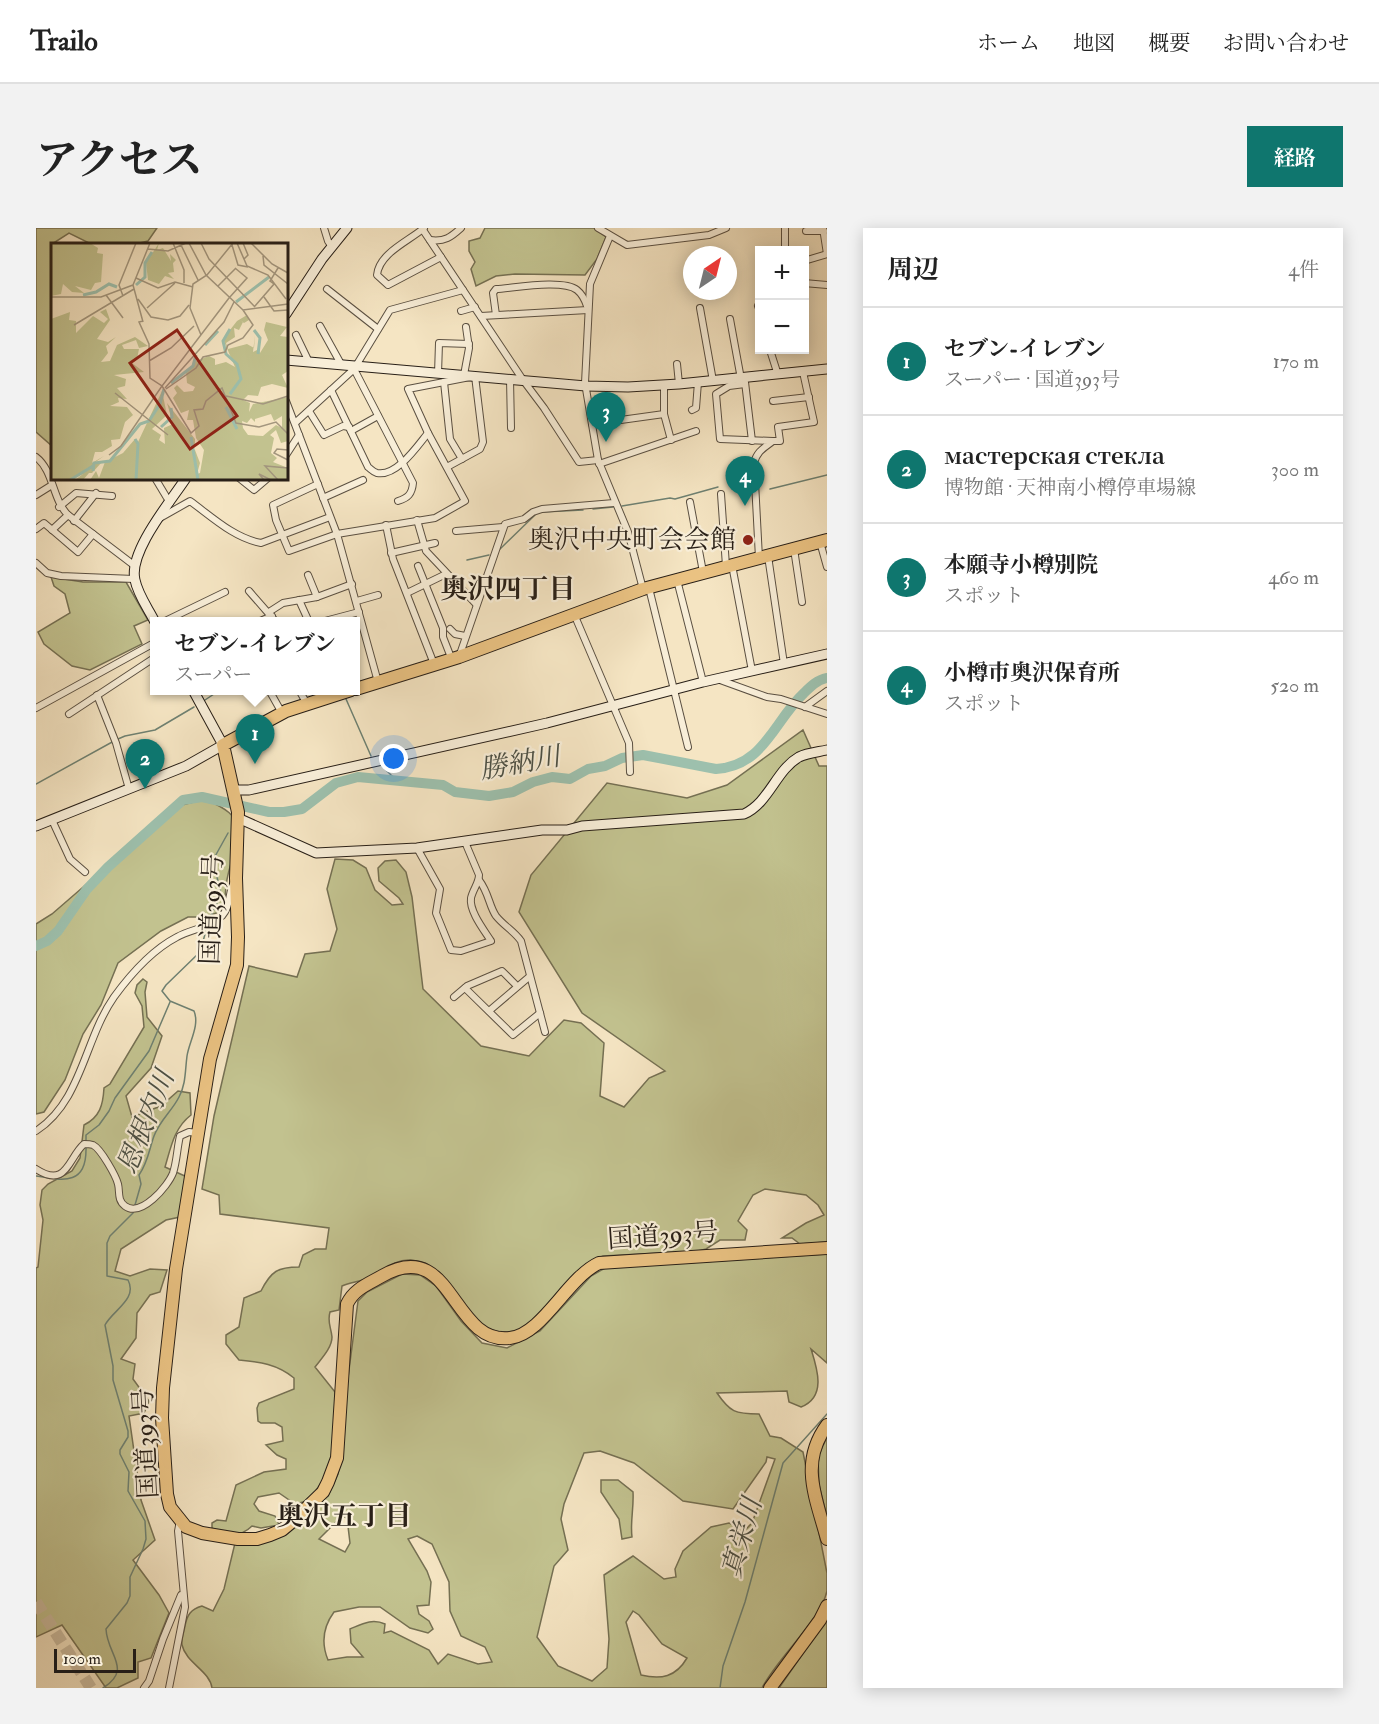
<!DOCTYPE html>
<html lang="ja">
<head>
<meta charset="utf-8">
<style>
  body { margin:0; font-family:"IM FELL Double Pica","Noto Serif JP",serif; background:#f2f2f2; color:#222 }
  .controls { position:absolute; right:18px; top:18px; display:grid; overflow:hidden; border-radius:0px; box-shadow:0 3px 15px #0003 }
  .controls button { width:54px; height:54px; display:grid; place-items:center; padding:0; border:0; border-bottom:2px solid #e0e0e0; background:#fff; color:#222; font:30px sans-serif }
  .compass { position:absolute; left:647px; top:18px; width:54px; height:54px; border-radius:50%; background:#fff; box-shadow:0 3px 15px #0003; rotate:35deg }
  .scale { position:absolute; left:18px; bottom:15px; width:82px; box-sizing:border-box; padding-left:6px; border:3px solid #281f17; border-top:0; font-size:16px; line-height:21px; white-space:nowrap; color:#281f17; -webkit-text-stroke:4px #f8eed8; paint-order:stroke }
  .you { position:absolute; left:358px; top:531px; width:21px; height:21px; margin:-15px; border:4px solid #fff; border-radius:50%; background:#1a73e8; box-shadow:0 0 0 9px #1a73e833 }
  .badge { display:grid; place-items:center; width:39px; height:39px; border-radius:50%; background:#0f766e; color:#fff; font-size:20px; font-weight:700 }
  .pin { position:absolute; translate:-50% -50px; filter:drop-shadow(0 2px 3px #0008) }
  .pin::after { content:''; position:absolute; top:32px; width:21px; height:18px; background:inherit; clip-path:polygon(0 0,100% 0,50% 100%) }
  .popup { position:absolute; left:114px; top:389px; width:210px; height:78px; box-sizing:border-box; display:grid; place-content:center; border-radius:0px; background:#fff; filter:drop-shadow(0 2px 4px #0005); font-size:20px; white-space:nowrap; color:#767676 }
  .popup b { font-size:22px; color:#222 }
  .popup::after { content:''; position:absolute; left:50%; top:100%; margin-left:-12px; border:12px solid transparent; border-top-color:#fff }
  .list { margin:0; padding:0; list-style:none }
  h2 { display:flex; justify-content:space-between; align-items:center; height:78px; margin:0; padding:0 24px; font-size:26px }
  h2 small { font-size:20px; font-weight:400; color:#767676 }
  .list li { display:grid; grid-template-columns:39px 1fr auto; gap:18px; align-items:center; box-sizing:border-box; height:108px; padding:0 24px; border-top:2px solid #e0e0e0 }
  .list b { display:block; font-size:22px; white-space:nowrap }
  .list p { margin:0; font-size:20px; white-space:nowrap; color:#767676 }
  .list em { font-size:20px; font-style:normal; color:#767676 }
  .map { position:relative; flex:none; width:791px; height:1460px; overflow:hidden; border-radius:0px }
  header { display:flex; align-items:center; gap:36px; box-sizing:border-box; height:84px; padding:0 30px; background:#fff; border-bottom:2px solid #e0e0e0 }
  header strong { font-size:28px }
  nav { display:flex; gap:33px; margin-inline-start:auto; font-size:21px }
  .intro { display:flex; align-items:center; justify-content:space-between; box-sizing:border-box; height:144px; padding:0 36px }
  h1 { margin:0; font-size:42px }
  .button { padding:15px 27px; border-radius:0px; background:#0f766e; color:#fff; font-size:21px; font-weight:700 }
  main { display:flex; gap:36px; padding:0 36px }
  aside { flex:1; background:#fff; border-radius:0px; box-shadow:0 3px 15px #0003 }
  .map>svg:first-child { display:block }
  .green { fill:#c2c28f; stroke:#757053; stroke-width:1.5; fill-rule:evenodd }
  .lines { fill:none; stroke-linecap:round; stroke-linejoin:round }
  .stream { stroke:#6e8071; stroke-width:1.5 }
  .river { stroke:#9dc0ad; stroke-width:10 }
  .highway-tunnel { stroke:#ccbda1; stroke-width:12; stroke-dasharray:12 6; stroke-linecap:butt }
  .street-casing { stroke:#5b5042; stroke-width:8 }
  .secondary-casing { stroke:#281f17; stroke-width:11 }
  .highway-casing { stroke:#281f17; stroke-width:14 }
  .street { stroke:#f8eed8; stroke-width:6 }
  .secondary { stroke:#f8eed8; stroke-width:9 }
  .highway { stroke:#eac282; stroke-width:12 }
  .poi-dot { fill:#8f2418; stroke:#f8eed8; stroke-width:2 }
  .labels { text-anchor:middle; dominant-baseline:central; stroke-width:4.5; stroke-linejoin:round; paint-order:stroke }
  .poi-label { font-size:26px; fill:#281f17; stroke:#f8eed8; text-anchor:end }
  .street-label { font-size:26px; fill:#281f17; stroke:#f8eed8 }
  .neighbourhood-label { font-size:27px; font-weight:bold; fill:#281f17; stroke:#f8eed8 }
  .water-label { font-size:27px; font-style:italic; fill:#4b4f44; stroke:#f8eed8 }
  .inset-river { fill:none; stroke:#9dc0ad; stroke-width:3 }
  .inset-road { fill:none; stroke:#a3967e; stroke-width:1.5 }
  .view { fill:#8f2418; fill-opacity:0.15; stroke:#8f2418; stroke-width:3 }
  .inset-edge { fill:none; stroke:#281f17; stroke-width:3 }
</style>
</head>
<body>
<header>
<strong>Trailo</strong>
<nav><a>ホーム</a><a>地図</a><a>概要</a><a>お問い合わせ</a></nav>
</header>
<div class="intro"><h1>アクセス</h1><a class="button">経路</a></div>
<main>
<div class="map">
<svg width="791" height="1460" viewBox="0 0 791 1460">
  <rect width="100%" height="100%" fill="#f5e5c3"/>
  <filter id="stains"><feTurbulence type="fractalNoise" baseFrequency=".00333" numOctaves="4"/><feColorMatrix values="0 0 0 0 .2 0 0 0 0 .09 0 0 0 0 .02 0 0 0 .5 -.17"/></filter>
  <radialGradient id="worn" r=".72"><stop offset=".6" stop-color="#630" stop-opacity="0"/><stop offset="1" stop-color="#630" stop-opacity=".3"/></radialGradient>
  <!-- green -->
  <g class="green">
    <path d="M0,0H121L112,13L100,16H55L33,5L16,16V218L0,204Z"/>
    <path d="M449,0H558L570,9L561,31L549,47L479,46L460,48L440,58L435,41L439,34L433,23V13L444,10Z"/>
    <path d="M15,349L47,354H90L112,392L98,398L106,416L54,442L36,438L8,416L2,404L34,385L29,366L18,358Z"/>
    <path d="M767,502L783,538H791V1014L764,1016L756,1010H746L770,995L788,987L782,977L770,967L729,961L717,967L702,993L711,1002L709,1012H684L670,1021L662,1023L567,1028L558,1032L488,1101C421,1121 429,1035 374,1032C358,1031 346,1044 332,1050C324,1054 315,1054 306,1058L303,1082L294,1084C291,1094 295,1099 296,1109C296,1120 285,1131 279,1139L299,1164L298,1218L292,1245L274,1271L267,1274L259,1276L243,1265L222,1269L218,1276L223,1283L239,1288L243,1297L225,1300L216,1298C204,1310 190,1308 176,1300V1295L181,1292L190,1293L200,1257L228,1244L250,1241V1231L241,1227L230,1217L247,1213L246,1199L239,1195H225L222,1193L221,1180L223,1175L258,1161V1150C241,1136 224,1134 203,1132L190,1116V1107L203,1099L208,1070L225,1063C235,1043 242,1039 263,1039L267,1027L279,1021H290L293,1000L184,986L183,967L166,961L178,888L213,738L261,749L269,726L294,723L301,701L291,661L299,631L317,632L330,640L339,662L356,677L367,676L363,670L343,653L342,640L349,633L360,632L370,644L376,669L387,761L445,818L493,828L528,792L545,795L568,815L564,868L588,879L613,850L629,843L546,785L483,684L495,647L571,555L651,570L691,557Z"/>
    <path d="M169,571C189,580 200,586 207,607C194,633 188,653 189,682L169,689H152L125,703L82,735L65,777L47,806L29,852L8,884L0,886V696L16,686L113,602L146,577Z"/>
    <path d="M107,751L111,754L109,764L111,789L126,808L115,840L90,868L96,889L125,878L142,863L154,865L155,887C138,900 135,919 129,939L151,949L144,989L130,992L85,1021L79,1043L94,1048L114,1041L131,1042L124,1064L114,1067L101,1085L100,1110L85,1131L99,1136L97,1151L113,1173L108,1185L93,1188L105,1272L119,1312L97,1332L123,1367L133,1385L115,1430L102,1434V1450L81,1460H70L26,1397L0,1409V1040L2,1039L7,992L4,977L6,962L12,956L36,943L44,930L48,897C64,889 67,877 68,860L74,856L108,799L106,778L99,765L101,757Z"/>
    <path d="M791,1026V1135L775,1121C781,1140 791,1169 765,1179L753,1174L751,1163L681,1165C694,1184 699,1186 723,1186L734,1208L745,1210L767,1224L791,1345C791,1351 791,1358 791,1363C785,1392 741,1430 726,1460H176C174,1443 150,1435 146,1417C145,1412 148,1404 149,1398C151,1387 155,1381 166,1378L177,1383L188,1361L199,1315H221L292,1268L302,1246L307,1219L310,1165L322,1073L331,1064L366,1046L384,1047L400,1058L425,1093L446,1115L471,1120L504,1103L555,1048L569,1040ZM564,1223L598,1235L647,1273L697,1281L730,1234L731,1229L739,1231L716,1295L709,1302L693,1295L675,1299L647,1323L639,1341L640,1349L628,1351L597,1328L568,1347L573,1411L571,1440L556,1453L522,1438L501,1409L518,1338L532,1322L525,1291L528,1276L548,1225ZM306,1288L311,1290L314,1315L309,1324L283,1311ZM381,1308L396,1316L413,1354L414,1383L425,1408L449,1419L456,1434L442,1436L412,1426L402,1436L393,1422L355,1403L348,1405L349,1396C336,1390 326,1396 314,1401L315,1415L327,1429H311L292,1432C285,1415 287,1399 298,1384L323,1379H344L374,1400L392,1405L397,1401L393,1393L383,1386L381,1378L393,1377L395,1354L391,1343L372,1311ZM597,1383L603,1387L626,1416L651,1430C640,1449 625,1452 605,1447L590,1394Z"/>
    <path d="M791,1209V1289L783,1257L782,1229Z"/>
    <path d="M565,1252H582L597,1264C598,1280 594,1294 596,1309L586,1311L583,1291L565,1264Z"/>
    <path d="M791,1391V1460H743Z"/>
  </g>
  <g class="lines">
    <!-- stream -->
    <g class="stream">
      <path d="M734,261L791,247"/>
      <path d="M586,278L634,270L639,271L682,259"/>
      <path d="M557,281L577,279"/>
      <path d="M506,284L547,282"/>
      <path d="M464,321L499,287"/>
      <path d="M431,332L453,327"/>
      <path d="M310,471L335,528"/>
      <path d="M169,472L184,462"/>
      <path d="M82,511L89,508L119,502L158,479"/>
      <path d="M345,537L362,554"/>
      <path d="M0,556L78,513"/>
      <path d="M209,578V583"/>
      <path d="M172,694L185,666L177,632L192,605"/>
      <path d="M50,914V907L63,897L73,883L79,870L113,823L134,774"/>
      <path d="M0,948C29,953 51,957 50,919"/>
      <path d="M99,977L105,956L103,947C112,934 113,922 118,908C124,892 136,883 143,869C150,856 149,843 151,828C153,814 164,797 158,783L134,773L126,763L130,757L164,724L171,699"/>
      <path d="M67,1460C97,1441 71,1427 70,1401L91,1375L94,1368V1349L107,1321L110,1311L109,1293L92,1263L93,1244L84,1226V1222L92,1209V1203L77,1152V1138L69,1097C77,1082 102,1071 92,1052L71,1048V1015L74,1008L97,985L98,982"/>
      <path d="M684,1460L687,1438L709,1374L747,1235L791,1186"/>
    </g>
    <!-- river -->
    <path class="river" d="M0,718L11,713L22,703L51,661L72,639L147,572L166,569L233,584H248L266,581L300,555L322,549L407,557L419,564L453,568L477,564L497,554L516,549L534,551L552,541L569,538L586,530L607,527L680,541C728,538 737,494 768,465C775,458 781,452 791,450"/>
    <!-- highway-tunnel -->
    <path class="highway-tunnel" d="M0,1374L55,1460"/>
    <!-- street casing -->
    <g class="street-casing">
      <g id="street">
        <path d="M288,0L292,13L296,19"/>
        <path d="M388,0C373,13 343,25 341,47L352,57L405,29"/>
        <path d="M562,0L591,17L673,7L690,0"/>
        <path d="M787,0L791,26"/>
        <path d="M387,2L487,152L508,180L543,234L562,232"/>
        <path d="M770,3H788"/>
        <path d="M574,8L554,56L549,155L562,232L592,304L607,361"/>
        <path d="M394,12C409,14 415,9 425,0"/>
        <path d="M749,22V0"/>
        <path d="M768,33L791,26"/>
        <path d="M768,55L791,57"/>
        <path d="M291,61L342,101"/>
        <path d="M722,78L724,83"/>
        <path d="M664,80L677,153"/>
        <path d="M425,83L439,79"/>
        <path d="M460,87L457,65L460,61C478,60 527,51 541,62C546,66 549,72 551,78"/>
        <path d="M445,88L552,82"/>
        <path d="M694,91L705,151"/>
        <path d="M284,98L305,136"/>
        <path d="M260,107L273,134"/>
        <path d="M734,122L742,147"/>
        <path d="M641,136L643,156"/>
        <path d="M318,141L377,255C376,266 372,270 362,273"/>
        <path d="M402,146L403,115L433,116"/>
        <path d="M428,147L433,120L430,99"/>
        <path d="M474,151L475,200"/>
        <path d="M408,154L414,211L426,231"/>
        <path d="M709,154L716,213"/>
        <path d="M709,156L693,158L680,166L684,211L737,213C728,220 721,223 718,235L723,330"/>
        <path d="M295,162L332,239C335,241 337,244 341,245C361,249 382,217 392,205"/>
        <path d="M250,173L301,306L342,454"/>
        <path d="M737,173L773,169"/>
        <path d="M656,182L660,180L662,154"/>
        <path d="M273,183L288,207L307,198L313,199"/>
        <path d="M628,186L635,212"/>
        <path d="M259,195L318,141L354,82L427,62"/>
        <path d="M556,196L628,186V157"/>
        <path d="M315,203L342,188"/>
        <path d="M737,213H744L742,199L778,194L767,144"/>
        <path d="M250,227L263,207"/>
        <path d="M0,229C18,243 16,271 32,287L99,338"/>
        <path d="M563,236L660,203"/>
        <path d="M119,250L134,275"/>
        <path d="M203,250L218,262L232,250"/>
        <path d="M282,256L237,277L240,292L253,323L301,306L399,290L429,273L392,205L372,161L439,148L447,214L444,221L411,239"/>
        <path d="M685,266L690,338"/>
        <path d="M0,267L16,257"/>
        <path d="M287,270L327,252"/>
        <path d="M654,274L667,344"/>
        <path d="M23,279L40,265L76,268"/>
        <path d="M124,290L154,273C176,289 198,310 225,315L294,289"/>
        <path d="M381,292L390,323L440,376"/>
        <path d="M38,293L60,265"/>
        <path d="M350,297L357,331L398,436"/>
        <path d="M0,301L8,295L42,324L57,306"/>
        <path d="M16,302L32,287"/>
        <path d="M420,303L467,299"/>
        <path d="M784,314L791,339"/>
        <path d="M758,321L766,374"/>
        <path d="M355,325L399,315"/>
        <path d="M732,328L748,436"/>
        <path d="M0,335L11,345L25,348L98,351"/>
        <path d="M696,337L716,443"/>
        <path d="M382,338L407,400V409L416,432"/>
        <path d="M272,347L281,369"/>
        <path d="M641,352L667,454"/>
        <path d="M613,360L652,519"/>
        <path d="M213,363L240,394"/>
        <path d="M371,365L410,346"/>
        <path d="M263,372L273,394"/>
        <path d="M321,373L342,367"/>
        <path d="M233,384L247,375L281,369L316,356"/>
        <path d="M538,386L593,515L594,544"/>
        <path d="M127,394L189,364"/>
        <path d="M222,394L236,388"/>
        <path d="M285,394L323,384"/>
        <path d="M414,401L419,406L429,408"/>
        <path d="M423,429L469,296L488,291L497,284L506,281L578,275"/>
        <path d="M684,452L731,469L745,471L791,486"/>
        <path d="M233,462L246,485"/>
        <path d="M263,462L271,476"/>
        <path d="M61,467L80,515L93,561"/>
        <path d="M769,479L791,463"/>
        <path d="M0,480L118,415"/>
        <path d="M33,486L118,430"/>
        <path d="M16,592L34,631L49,644"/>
        <path d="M381,620L404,661L400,685L415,722L425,723L455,713C448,702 433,683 435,670C437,661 443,655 443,647L429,614"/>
        <path d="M443,652C453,665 453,678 460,688C468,698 478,703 485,713L509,804"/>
        <path d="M429,760L477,807L504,785"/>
        <path d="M418,769L431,758L466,743L481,758"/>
        <path d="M453,783L493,749"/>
        <path d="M0,903C46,873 48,812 78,769C94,747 116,722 141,709C155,701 174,700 186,688C195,678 192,665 198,654"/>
        <path d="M0,941C31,961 32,930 48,916C52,916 54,916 57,917C65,921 80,948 82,956C84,964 81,972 89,978C105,990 132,958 137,945C141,933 141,920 144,908L153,904L162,905"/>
        <path d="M108,1460L113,1453L127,1411L145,1367"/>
        <path d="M133,1460L149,1379L142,1303L144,1293"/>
      </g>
    </g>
    <!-- secondary casing -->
    <g class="secondary-casing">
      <g id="secondary">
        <path d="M250,86L286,31L311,0"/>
        <path d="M250,132L550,158L592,159L643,156L791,141"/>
        <path d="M119,394C112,380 102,367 99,352C92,324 135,273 150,250"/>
        <path d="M198,562H213L511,495L667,454L791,426"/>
        <path d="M202,590L280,625L381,620L506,602H531L546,598L708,586C733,575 740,542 763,529C771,525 782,524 791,522"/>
        <path d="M0,598L150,538L187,517L157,462"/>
      </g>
    </g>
    <!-- highway casing -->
    <g class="highway-casing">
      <g id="highway">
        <path d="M320,461L423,429L607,361L791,312"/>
        <path d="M315,462L250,483L187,517L202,584L200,650L202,709L201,737L174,831L140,1041L127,1160L126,1190L131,1266L134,1279L150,1299L166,1305L202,1311H221L234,1307L246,1302L258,1292L287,1264L292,1254L301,1230L311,1076C318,1061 332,1056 346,1048C417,1007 415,1117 474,1110C507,1106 531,1050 563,1035L791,1020"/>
        <path d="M791,1197C763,1235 780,1270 791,1311"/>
        <path d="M734,1460L784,1392L791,1378"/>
      </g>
    </g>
    <!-- street -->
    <use href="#street" class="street"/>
    <!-- secondary -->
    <use href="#secondary" class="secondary"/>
    <!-- highway -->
    <use href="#highway" class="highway"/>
  </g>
  <!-- markers -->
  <circle class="poi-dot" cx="712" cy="312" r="6"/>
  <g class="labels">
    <!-- poi labels -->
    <g class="poi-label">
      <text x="700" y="312">奥沢中央町会会館</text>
    </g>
    <!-- street labels -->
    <g class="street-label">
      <text transform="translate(176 681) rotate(-88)">国道393号</text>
      <text transform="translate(627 1008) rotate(-4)">国道393号</text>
      <text transform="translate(110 1215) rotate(-93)">国道393号</text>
    </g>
    <!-- neighbourhood labels -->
    <g class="neighbourhood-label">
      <text x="472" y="361">奥沢四丁目</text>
      <text x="308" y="1288">奥沢五丁目</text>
    </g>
    <!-- water labels -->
    <g class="water-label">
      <text transform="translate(484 535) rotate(-10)">勝納川</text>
      <text transform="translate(110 894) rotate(-68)">恩根内川</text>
      <text transform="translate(706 1310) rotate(-74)">真栄川</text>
    </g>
  </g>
  <!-- overview -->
  <g transform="translate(15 15)">
    <rect width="237" height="237" fill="#f5e5c3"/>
    <path d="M0,0H39L47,5L46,10L52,11L50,39L44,40L40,47L24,43L33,50L21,49L12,41L10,51L0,53ZM108,0L106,7L112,5L120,18L119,11L125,17L122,20L123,29L117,30L123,36L114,33L108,41L97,37L95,20ZM55,66L59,77L46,96L57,99L65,94L55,103L57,110L50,119L59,118L66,102L84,94L97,103L88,105L85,97L71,102L73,106H88L86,116L81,120L93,129L63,132L75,136L74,143L66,145L76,156L67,155L68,159L59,163L76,164L82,172L74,179L69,196L60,197L61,203L51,209H44L41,220L53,213L43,220H50L41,230H35H38L32,237H24L32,231L18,237H0V76L19,69L18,77L25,78V90L42,73L53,80L57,76L49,69ZM196,72L198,77L193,80L189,77L192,79L188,87L183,85L184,94L175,100L177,106L196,101L203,105L204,92L202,109L208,106L209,110L217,97L213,87L215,79L236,84L229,93L237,94V128L231,132L237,145L221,141L210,144L207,153L197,152L192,157L199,160L198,169L202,161L237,154V198L230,200L225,187L219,192L223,195L220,210L226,215L222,219L237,225V237H39L45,228L48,235L54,219L72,210L84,196L87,199L111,148L116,172L101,186L110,192L108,197L114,201L113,185L122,181L116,160L144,196V203L136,204L144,207L149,220L146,231L149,230L153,207L145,195L142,177H136L138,167L130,170L122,155L126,150L123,145L126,142L133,149L142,148L144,144L136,140L135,129L145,118L158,113L164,116V122L175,119L184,124L172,96L186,78ZM220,171L223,178L231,173V185L225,182L212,193L197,192L192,185L191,178L196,180L200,175L204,179V176Z" fill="#c2c28f" fill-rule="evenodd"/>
    <path class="inset-river" d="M85,42L94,34V20L101,9M32,52L45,49L58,41L66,44M185,59L218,34M203,87L209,95L207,111M154,102L167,88M120,140L142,123L145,112M179,151L190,136L186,121L175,111L172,98L179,86M175,164L186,186M110,184L121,174L120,165M140,194L147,237M84,196L87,201L85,237M42,228L43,220L59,218L89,181L98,178L109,161L113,146M19,237L42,223"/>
    <path class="inset-road" d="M122,0L133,27V40M138,0L155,32L192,67L237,61M150,0L158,16L204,64M186,0L196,23L217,32L235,56M192,0L197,12L193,16M200,0L221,21L237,30M130,2L147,37M181,2L187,22L197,24M97,6L117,8L135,0M212,13L213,22L237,41M85,35L107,45L124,39L142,44M167,43L185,25M55,52L72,75M72,53L68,42L85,0M0,54H50L82,42M213,54L223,68L237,67M178,55L196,35L184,25M178,55L111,143L140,190L148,183L143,167L152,166L155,158L171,145L185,180L208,184L225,179L237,191M87,56L100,74L117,77L129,73L138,62M204,63L223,41L219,38L227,25M96,65L124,40M92,79L82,42L99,0M23,82L83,46M150,92L139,65L142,41L156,32L182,0M98,118L120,105L143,83M114,145L173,79L183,59M115,146L145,125L152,114L174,109L177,102L192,95L202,82L192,67M64,150L117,192M175,153L212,161L237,153M237,207L226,206L223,210L237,217M58,212L70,203L111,143L99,135L98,101L88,79L92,78M213,237L208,231L220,237M227,237L214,223L237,225"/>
    <path class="view" d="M126,87L186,173L139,206L79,120Z"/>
    <rect width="237" height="237" class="inset-edge"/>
  </g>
  <rect width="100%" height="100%" filter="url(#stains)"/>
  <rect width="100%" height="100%" fill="url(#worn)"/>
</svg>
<div class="controls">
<button>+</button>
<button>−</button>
</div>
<svg class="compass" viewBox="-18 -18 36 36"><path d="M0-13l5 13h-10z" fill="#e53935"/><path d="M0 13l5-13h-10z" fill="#767676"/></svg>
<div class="scale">100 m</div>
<div class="you"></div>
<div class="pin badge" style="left:219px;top:536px">1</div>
<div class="popup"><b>セブン-イレブン</b>スーパー</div>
<div class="pin badge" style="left:109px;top:561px">2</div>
<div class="pin badge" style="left:570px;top:214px">3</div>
<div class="pin badge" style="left:709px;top:278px">4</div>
</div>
<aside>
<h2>周辺<small>4件</small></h2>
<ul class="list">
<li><span class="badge">1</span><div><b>セブン-イレブン</b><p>スーパー · 国道393号</p></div><em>170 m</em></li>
<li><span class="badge">2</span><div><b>мастерская стекла</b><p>博物館 · 天神南小樽停車場線</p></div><em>300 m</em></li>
<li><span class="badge">3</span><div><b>本願寺小樽別院</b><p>スポット</p></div><em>460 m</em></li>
<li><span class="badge">4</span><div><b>小樽市奥沢保育所</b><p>スポット</p></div><em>520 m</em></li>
</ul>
</aside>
</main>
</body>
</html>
